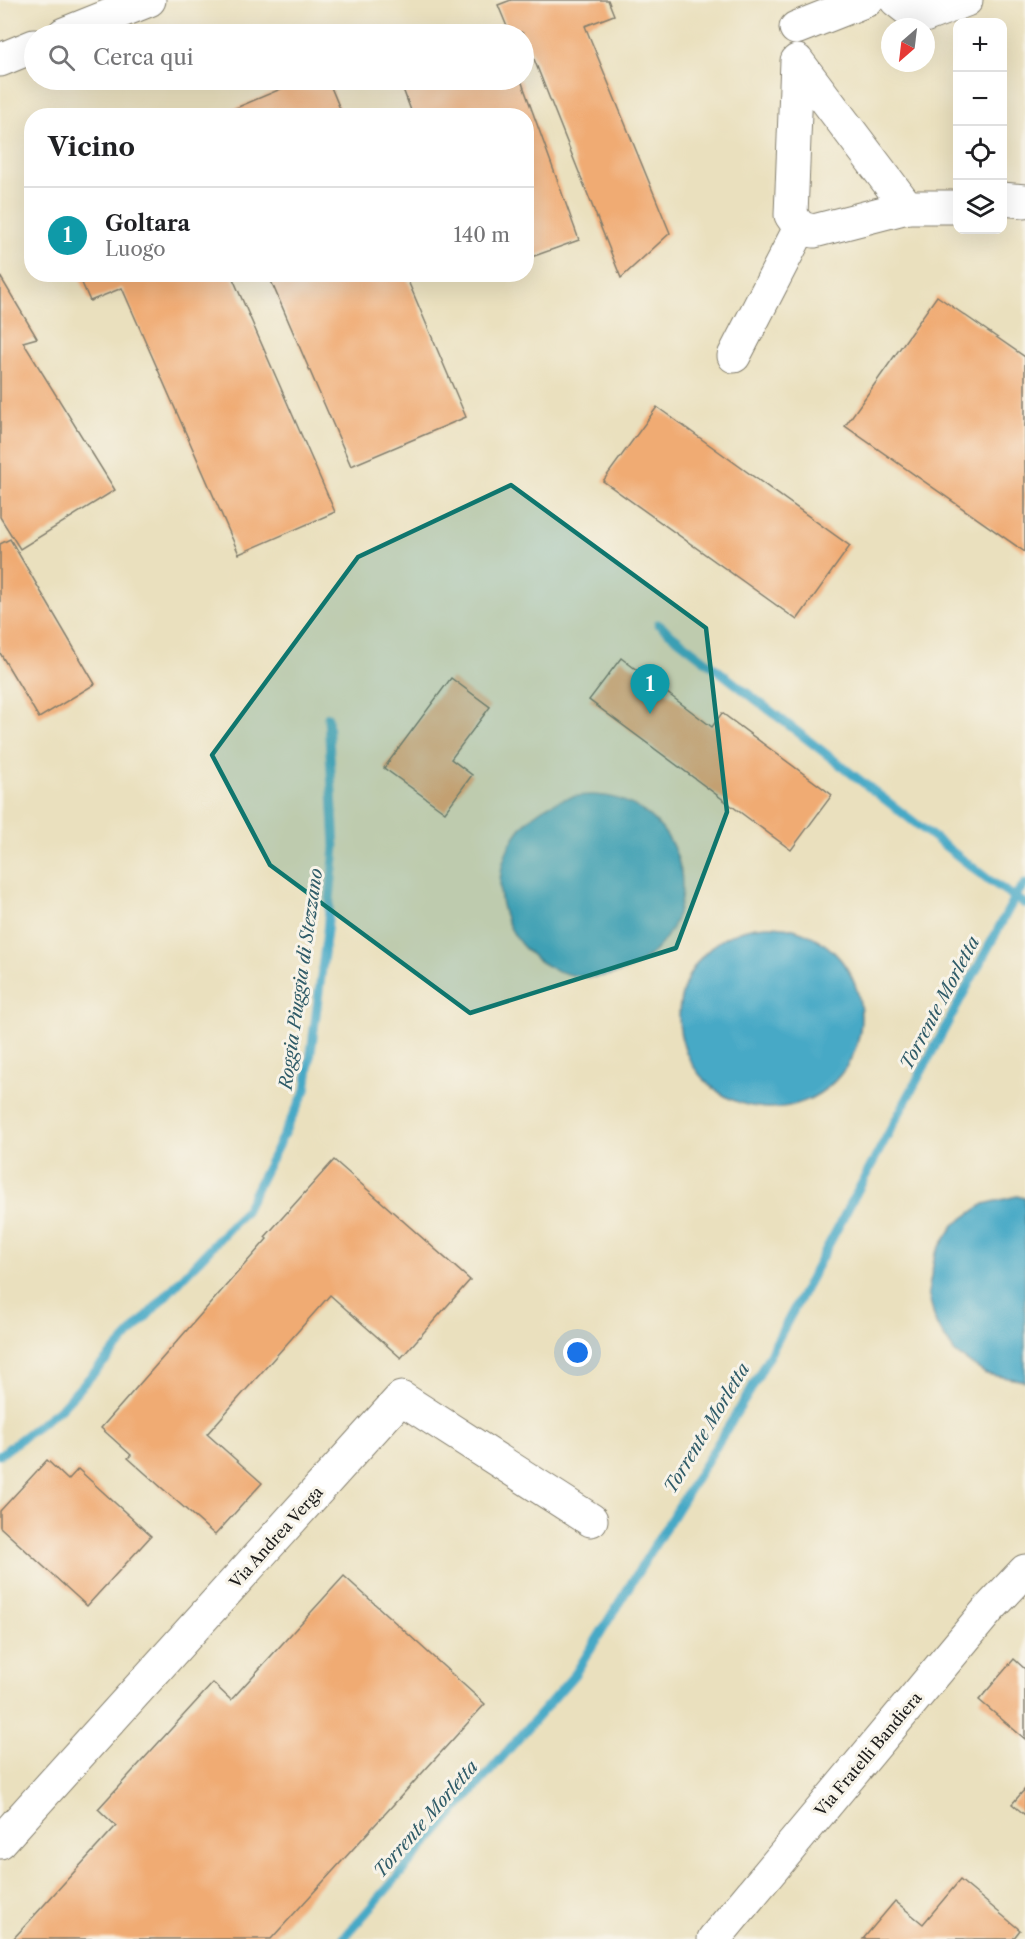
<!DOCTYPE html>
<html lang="it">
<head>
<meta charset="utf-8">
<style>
  body { margin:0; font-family:"Libre Caslon Text",serif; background:#f2f2f2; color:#202124 }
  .controls { position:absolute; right:18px; top:18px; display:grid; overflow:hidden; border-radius:12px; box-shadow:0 6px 24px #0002 }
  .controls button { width:54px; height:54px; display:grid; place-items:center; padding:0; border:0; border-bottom:2px solid #e0e0e0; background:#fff; color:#202124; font:30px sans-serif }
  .compass { position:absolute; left:881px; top:18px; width:54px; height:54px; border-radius:50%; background:#fff; box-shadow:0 6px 24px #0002; rotate:208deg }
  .you { position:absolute; left:578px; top:1353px; width:21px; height:21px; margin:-15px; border:4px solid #fff; border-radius:50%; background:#1a73e8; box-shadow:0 0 0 9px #1a73e833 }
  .badge { display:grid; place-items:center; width:39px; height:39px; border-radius:50%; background:#2563eb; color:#fff; font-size:20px; font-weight:700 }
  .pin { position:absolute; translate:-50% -50px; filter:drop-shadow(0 2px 3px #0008) }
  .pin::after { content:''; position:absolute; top:32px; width:21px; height:18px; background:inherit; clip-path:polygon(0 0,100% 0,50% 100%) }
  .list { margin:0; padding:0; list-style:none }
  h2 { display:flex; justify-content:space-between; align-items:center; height:78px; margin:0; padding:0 24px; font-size:26px }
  h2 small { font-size:20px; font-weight:400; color:#757577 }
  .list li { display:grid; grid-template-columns:39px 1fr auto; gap:18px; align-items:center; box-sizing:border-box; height:96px; padding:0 24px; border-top:2px solid #e0e0e0 }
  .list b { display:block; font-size:22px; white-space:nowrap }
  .list p { margin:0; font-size:20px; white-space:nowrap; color:#757577 }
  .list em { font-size:20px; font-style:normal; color:#757577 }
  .icon { flex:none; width:33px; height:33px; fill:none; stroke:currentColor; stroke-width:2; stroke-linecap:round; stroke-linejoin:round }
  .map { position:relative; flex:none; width:1025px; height:1939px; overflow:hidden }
  .search { position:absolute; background:#fff; box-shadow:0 6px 24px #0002; left:24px; top:24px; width:510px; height:66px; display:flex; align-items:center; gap:15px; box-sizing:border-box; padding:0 21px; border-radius:33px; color:#757577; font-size:22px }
  .panel { position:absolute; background:#fff; box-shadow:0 6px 24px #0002; left:24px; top:108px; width:510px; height:174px; border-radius:24px }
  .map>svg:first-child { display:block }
  .water { fill:#46a9c6; stroke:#316271; stroke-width:1.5 }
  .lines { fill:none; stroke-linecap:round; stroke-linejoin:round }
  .stream { stroke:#46a9c6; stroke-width:9 }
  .building { fill:#f0ab73 }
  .minor-casing { stroke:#837e6d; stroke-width:35 }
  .major-casing { stroke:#837e6d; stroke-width:35 }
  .minor { stroke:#fff; stroke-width:33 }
  .major { stroke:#fff; stroke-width:33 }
  .marked { fill:#0f766e; fill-opacity:0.2; stroke:#0f766e; stroke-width:4.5; stroke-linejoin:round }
  .labels { text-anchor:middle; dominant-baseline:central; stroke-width:6; stroke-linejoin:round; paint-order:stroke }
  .street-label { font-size:16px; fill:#1c1c1c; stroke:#f7f3e8 }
  .water-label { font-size:18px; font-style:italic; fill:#2f5b68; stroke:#f7f3e8 }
</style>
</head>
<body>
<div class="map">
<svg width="1025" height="1939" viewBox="0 0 1025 1939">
  <rect width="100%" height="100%" fill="#f7f3e8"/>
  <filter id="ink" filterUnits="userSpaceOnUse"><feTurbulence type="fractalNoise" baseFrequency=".0167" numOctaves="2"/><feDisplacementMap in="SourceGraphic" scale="12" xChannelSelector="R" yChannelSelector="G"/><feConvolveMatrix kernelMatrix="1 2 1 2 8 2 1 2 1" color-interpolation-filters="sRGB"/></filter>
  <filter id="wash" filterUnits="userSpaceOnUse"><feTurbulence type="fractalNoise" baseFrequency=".008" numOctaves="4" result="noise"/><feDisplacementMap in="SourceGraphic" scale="24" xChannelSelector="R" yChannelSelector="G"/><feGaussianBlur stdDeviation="1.35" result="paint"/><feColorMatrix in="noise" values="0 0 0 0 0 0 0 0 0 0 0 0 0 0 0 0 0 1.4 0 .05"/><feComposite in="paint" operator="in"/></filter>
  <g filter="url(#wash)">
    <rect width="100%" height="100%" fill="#eae0be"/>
    <!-- water -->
    <g class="water">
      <circle cx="591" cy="886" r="91"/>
      <circle cx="770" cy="1017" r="91"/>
      <path d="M1017,1196L1025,1198V1381L986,1374L955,1353L936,1324L928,1293L935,1254L954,1225L984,1204Z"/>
    </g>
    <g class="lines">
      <!-- stream -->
      <g class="stream">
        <path d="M658,624L989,880L1025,904"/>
        <path d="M0,1455L61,1408L245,1211L306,1090L327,931L335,847L328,717"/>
        <path d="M343,1939L575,1674L749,1393L1018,892L1025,884"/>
      </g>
    </g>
    <g id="blocks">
      <!-- building -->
      <g class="building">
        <path d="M511,0H608L614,15L585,26L670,233L621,278L524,34L521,32L510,34L498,5Z"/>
        <path d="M302,80H328L343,116H225L224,113Z"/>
        <path d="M429,80H521L579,240L526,259V116H413L403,89Z"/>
        <path d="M78,274H231L335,512L239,554L122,288L90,301Z"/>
        <path d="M268,274H405L466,417L351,466Z"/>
        <path d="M0,276L37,338L23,342L115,490L20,549L0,517Z"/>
        <path d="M937,296L1025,357V552L845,426Z"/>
        <path d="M657,407L850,546L797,620L603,481Z"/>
        <path d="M10,539L95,684L39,718L0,653V544Z"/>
        <path d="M621,658L712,727L722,713L832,795L791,850L589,700Z"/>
        <path d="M451,678L490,707L451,759L472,775L445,812L384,768Z"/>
        <path d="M334,1160L470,1280L401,1358L330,1295L207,1434L262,1483L215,1535L128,1458L131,1455L101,1428L267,1239L265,1237Z"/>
        <path d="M47,1460L68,1480L78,1469L151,1536L87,1606L0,1527V1511Z"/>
        <path d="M344,1576L485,1704L271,1939H13L116,1826L98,1809L213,1683L231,1700Z"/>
        <path d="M1014,1659L1025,1669V1739L979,1700Z"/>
        <path d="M1025,1789V1815L1012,1804Z"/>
        <path d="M960,1880L1020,1930L1013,1939H863L895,1901L923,1924Z"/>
      </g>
    </g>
  </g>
  <g filter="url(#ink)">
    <use href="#blocks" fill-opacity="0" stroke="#837e6d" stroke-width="1.5"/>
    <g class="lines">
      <!-- minor casing -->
      <g class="minor-casing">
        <g id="minor">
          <path d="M896,0L919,18L966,0"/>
          <path d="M796,28L867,0"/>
          <path d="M1002,199L1025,201"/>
          <path d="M800,228L791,215L797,61L907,207"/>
          <path d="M734,356L800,228L814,231L907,207H958"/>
          <path d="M0,1842L401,1398L591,1520"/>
          <path d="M714,1939L988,1610L1025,1571"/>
        </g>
      </g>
      <!-- major casing -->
      <g class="major-casing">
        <g id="major">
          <path d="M64,34L149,0"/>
          <path d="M0,60L34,46"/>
        </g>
      </g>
      <!-- minor -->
      <use href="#minor" class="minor"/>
      <!-- major -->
      <use href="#major" class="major"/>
    </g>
  </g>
  <!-- marked area -->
  <path class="marked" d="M511,485L706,628L727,812L676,948L470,1013L270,865L212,755L358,557Z"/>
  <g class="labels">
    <!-- street labels -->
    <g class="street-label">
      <text transform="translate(276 1537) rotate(-48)">Via Andrea Verga</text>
      <text transform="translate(868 1754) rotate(-50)">Via Fratelli Bandiera</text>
    </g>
    <!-- water labels -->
    <g class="water-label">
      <text transform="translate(301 979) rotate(-82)">Roggia Piuggia di Stezzano</text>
      <text transform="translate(940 1003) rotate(-62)">Torrente Morletta</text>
      <text transform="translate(707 1428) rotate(-59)">Torrente Morletta</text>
      <text transform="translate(426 1819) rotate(-49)">Torrente Morletta</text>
    </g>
  </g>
</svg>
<div class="controls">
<button>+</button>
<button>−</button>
<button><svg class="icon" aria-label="locate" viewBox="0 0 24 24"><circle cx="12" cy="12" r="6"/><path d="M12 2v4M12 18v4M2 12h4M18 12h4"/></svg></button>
<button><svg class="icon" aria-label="layers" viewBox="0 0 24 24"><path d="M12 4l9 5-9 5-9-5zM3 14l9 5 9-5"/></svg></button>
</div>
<svg class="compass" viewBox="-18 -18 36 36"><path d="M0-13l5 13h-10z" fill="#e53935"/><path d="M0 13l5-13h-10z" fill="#757577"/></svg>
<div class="you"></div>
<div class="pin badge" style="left:650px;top:714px;background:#0f9aa8">1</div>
<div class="search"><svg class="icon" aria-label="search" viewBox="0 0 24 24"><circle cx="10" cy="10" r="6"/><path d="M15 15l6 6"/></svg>Cerca qui</div>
<section class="panel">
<h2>Vicino<small></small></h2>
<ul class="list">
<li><span class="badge" style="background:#0f9aa8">1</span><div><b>Goltara</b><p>Luogo</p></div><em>140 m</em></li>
</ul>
</section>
</div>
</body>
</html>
